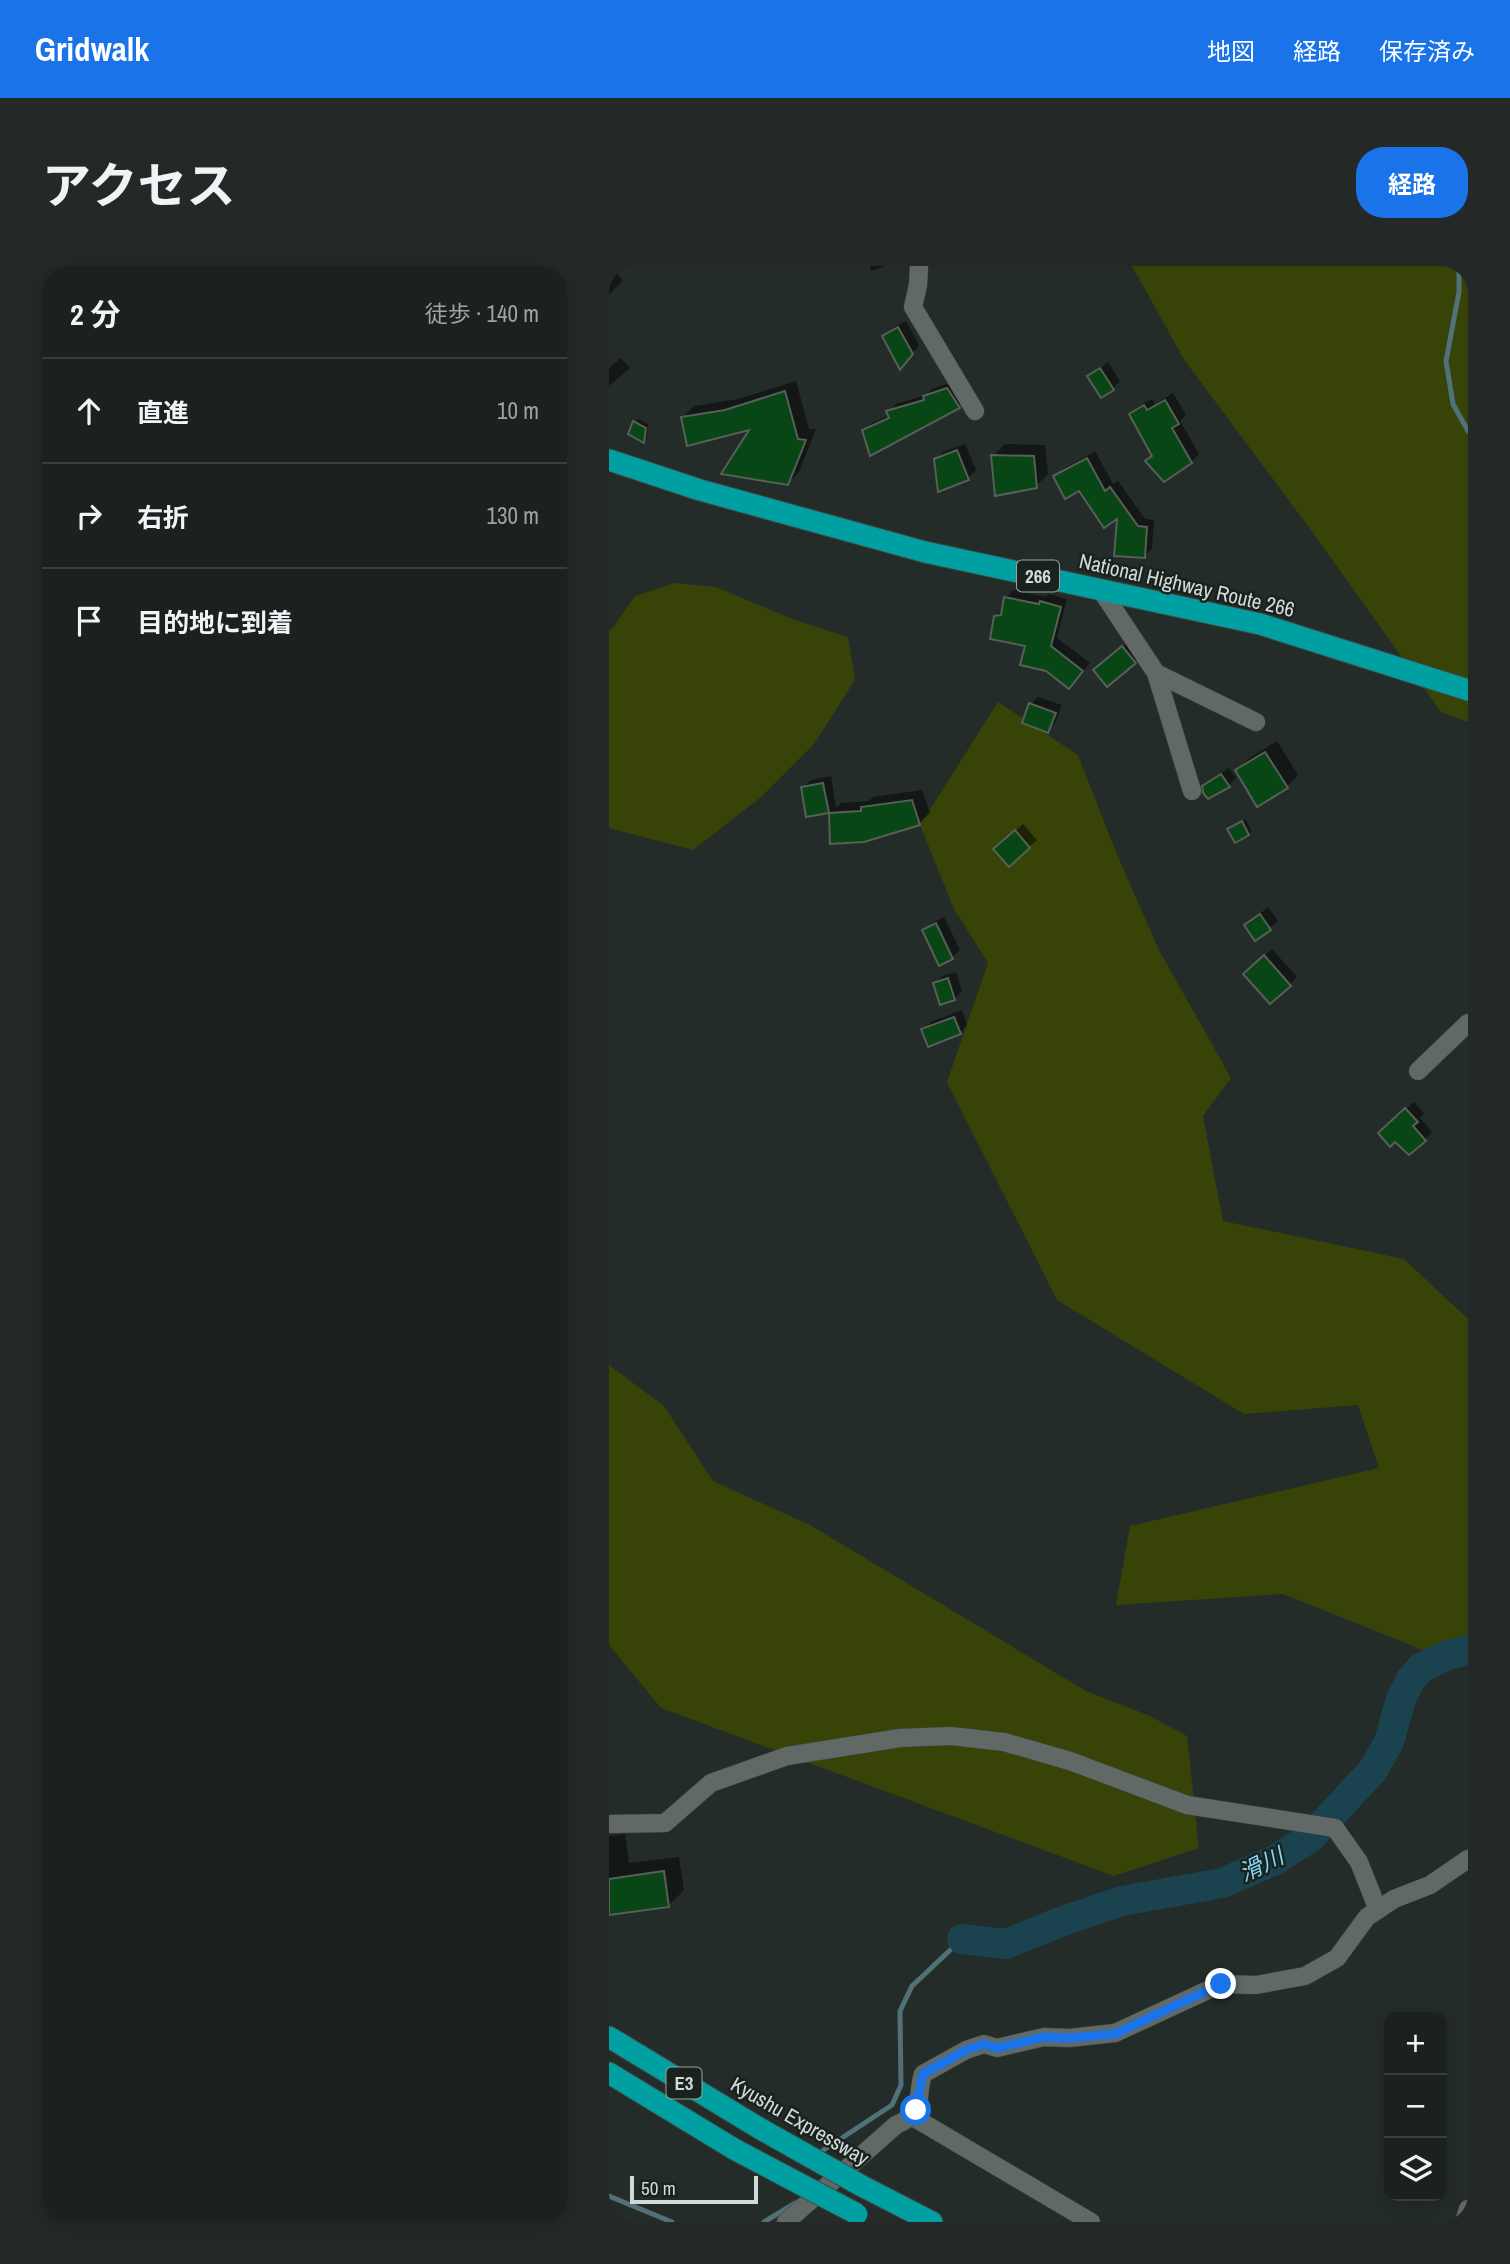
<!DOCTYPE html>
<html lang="ja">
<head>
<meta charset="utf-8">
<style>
  body { margin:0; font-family:"Archivo Narrow","Noto Sans JP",sans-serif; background:#242928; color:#f1f3f6 }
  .controls { position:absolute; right:21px; bottom:21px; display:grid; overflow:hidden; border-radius:14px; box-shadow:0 4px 18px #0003 }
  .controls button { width:63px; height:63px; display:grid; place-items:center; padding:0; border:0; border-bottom:2px solid #393e3d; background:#1b211f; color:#f1f3f6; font:35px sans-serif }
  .scale { position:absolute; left:21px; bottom:18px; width:128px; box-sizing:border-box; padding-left:7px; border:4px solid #d3d9d7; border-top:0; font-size:19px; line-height:24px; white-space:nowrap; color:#d3d9d7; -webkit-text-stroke:5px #1a221f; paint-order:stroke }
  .stop { position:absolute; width:21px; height:21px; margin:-16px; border:5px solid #1a73e8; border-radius:50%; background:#fff }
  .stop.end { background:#1a73e8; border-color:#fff; box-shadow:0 2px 7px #0008 }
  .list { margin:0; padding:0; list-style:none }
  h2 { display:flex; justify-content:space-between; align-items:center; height:91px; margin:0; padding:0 28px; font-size:30px }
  h2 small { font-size:23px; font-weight:400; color:#a0a3a4 }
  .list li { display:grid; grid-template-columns:46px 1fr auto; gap:21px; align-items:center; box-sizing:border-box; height:105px; padding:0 28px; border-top:2px solid #393e3d }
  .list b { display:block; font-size:26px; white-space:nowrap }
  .list em { font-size:23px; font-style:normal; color:#a0a3a4 }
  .icon { flex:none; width:38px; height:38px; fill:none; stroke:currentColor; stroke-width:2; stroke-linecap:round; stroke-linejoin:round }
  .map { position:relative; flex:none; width:859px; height:1956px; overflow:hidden; border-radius:28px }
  header { display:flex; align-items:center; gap:42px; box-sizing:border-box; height:98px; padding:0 35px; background:#1a73e8; color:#fff }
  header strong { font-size:33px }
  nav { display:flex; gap:38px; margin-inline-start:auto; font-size:24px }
  .intro { display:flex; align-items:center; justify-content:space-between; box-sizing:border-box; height:168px; padding:0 42px }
  h1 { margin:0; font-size:49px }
  .button { padding:18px 32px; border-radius:28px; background:#1a73e8; color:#fff; font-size:24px; font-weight:700 }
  main { display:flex; gap:42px; padding:0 42px }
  aside { flex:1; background:#1b211f; border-radius:28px; box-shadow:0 4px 18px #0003 }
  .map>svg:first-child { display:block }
  .green { fill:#374307 }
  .shadow { fill:#0007 }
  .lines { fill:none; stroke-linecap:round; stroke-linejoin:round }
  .stream { stroke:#527078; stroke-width:5 }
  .river { stroke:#1b434f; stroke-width:30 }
  .building { fill:#084615; stroke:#585e58; stroke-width:2 }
  .street-casing { stroke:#404744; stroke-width:19 }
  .highway-casing { stroke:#404744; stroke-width:23 }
  .street { stroke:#606965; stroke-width:18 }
  .highway { stroke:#00a0a2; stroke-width:21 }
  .highway-bridge-casing { stroke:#404744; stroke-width:23; stroke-linecap:butt }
  .highway-bridge { stroke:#00a0a2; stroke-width:21 }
  .route { stroke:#1a73e8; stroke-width:9 }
  .labels { text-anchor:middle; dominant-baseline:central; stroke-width:5; stroke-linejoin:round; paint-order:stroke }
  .shield { fill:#1a221f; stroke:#9ca2a0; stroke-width:2 }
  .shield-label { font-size:19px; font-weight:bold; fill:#d3d9d7 }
  .street-label { font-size:21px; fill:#d3d9d7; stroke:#1a221f }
  .water-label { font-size:23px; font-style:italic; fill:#80d6f2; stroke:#1a221f }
</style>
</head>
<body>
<header>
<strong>Gridwalk</strong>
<nav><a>地図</a><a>経路</a><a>保存済み</a></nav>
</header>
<div class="intro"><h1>アクセス</h1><a class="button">経路</a></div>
<main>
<aside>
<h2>2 分<small>徒歩 · 140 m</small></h2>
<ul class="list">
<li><svg class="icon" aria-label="ahead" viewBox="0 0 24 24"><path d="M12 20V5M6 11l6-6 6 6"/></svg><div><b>直進</b></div><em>10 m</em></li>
<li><svg class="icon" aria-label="right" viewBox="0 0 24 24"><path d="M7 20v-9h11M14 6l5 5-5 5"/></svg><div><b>右折</b></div><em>130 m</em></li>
<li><svg class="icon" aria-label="arrive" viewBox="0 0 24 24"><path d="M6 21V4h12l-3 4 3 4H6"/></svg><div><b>目的地に到着</b></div></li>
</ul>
</aside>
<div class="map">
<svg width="859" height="1956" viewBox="0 0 859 1956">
  <rect width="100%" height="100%" fill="#242c29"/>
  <!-- green -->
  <g class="green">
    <path d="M523,0H859V456L832,446L699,260L576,95Z"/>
    <path d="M66,317L107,321L186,354L239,371L246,414L205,478L151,532L84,584L0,562V365L3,363L26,330Z"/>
    <path d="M389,436L469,489L507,586L550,684L622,812L594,850L614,955L795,993L859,1053V1370L814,1384L674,1328L507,1339L521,1260L770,1202L749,1139L635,1148L448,1034L338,816L379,697L345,643L311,559Z"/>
    <path d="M0,1099L55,1140L104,1215L201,1259L477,1425L541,1450L578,1470L590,1582L505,1610L52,1442L0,1379Z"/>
  </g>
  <!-- shadow -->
  <g class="shadow">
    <path d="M0,0H3L14,15L0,28Z"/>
    <path d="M261,0H276L262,5Z"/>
    <path d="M297,55L310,79L298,95L275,71L282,63Z"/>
    <path d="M12,92L21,102L0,120V102Z"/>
    <path d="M499,96L511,115L504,123L480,111Z"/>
    <path d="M187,115L200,163H207L190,206L179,217L144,162L74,151L85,140L129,133Z"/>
    <path d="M346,115L357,133L350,140L255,164L263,157L281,149L279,146L287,138L317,129L323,123Z"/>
    <path d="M564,127L577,149L571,155L590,188L582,196L545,189L522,148L529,141L543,133L546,138Z"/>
    <path d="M29,153L39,158L38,172L35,175L26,156Z"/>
    <path d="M356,178L367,204L359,212L327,194L334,186Z"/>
    <path d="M396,178L436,179L439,208L427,220L384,190Z"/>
    <path d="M486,185L504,218L509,215L536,253L545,254L543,283L535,290L510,249L470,223L446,211L454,203Z"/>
    <path d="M404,324L437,331L440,328L458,333L448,372L481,397L460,421L419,379L387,350L395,343L397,332Z"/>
    <path d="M522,374L533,389L526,396L494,397Z"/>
    <path d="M429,431L453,439L446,457L439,465L422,438Z"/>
    <path d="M668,475L689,509L678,521L628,505L639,493Z"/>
    <path d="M620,502L627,512L619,520H595L603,513Z"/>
    <path d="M222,510L227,542L232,537L260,535L264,531L313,524L321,547L310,557L223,576L221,545L199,549L194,521L202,514Z"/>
    <path d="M636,553L643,565L639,568L620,563Z"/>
    <path d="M414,558L428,574L400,599L394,576Z"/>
    <path d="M659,641L669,655L647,673L637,659Z"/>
    <path d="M335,651L351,684L343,691L315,664L323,657Z"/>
    <path d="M663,683L688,711L680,719L644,700Z"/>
    <path d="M347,706L353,725L345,733L326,717L333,710Z"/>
    <path d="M353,744L358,759L351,767L314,764L322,756Z"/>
    <path d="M805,836L815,847L811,852L823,866L815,874L779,859Z"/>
    <path d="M16,1568L20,1597L70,1591L75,1624L59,1640L0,1648V1570Z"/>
  </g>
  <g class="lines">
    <!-- stream -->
    <g class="stream">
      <path d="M850,0V26L837,95L844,138L859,165"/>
      <path d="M207,1889L283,1839L292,1819L291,1745L303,1720L353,1673"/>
      <path d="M0,1930L63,1956"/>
      <path d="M155,1956L188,1936"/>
    </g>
    <!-- river -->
    <path class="river" d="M353,1673L397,1678L451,1656L513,1635L613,1617L666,1594L702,1571L764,1504L780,1476L792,1433L802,1413L812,1402L838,1389L859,1384"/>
  </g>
  <!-- building -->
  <g class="building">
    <path d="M289,61L304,88L291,104L273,70Z"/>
    <path d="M491,102L505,124L492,132L478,110Z"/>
    <path d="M338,122L351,142L261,190L253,164L280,152L277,145L315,134L314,130Z"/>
    <path d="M176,125L189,173L197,174L179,219L112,208L140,164L78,180L72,151L116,144Z"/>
    <path d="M556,134L570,158L563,162L583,197L555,216L536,195L543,190L520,148L535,139L538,144Z"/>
    <path d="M24,155L37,162L35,177L19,168Z"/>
    <path d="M348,184L360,214L329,226L325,193Z"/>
    <path d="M382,189L425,190L428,222L386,230Z"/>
    <path d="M478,192L496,225L501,221L529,260L538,261L536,292L505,290L508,253L495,262L470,225L456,233L444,210Z"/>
    <path d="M395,331L430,338L431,335L452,341L442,380L474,405L460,423L437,405L411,399L416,380L381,373L385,350L392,349Z"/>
    <path d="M513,380L527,397L498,421L484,404Z"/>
    <path d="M420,437L447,447L439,467L413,457Z"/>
    <path d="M656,486L679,522L648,541L626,504Z"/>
    <path d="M612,508L621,521L599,533L594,527L593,520Z"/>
    <path d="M214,517L220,547L197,551L192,521Z"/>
    <path d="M303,534L311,559L255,576L221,578L220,547L252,545V541Z"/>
    <path d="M633,555L640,569L626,577L618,563Z"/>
    <path d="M406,564L421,582L400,601L384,583Z"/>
    <path d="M651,648L662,664L646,675L635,659Z"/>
    <path d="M327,657L344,693L330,700L313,664Z"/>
    <path d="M655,689L682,720L661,738L634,708Z"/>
    <path d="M339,712L346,734L331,739L324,717Z"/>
    <path d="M345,751L352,768L319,781L312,763Z"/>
    <path d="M796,842L809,856L804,860L817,875L800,889L786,876L781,881L769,867Z"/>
    <path d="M55,1605L60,1641L0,1649V1613Z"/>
  </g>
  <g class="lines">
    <!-- street casing -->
    <g class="street-casing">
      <g id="street">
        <path d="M310,0L309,19L304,41L366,145"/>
        <path d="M492,324L547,407L647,456L547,407L583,525"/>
        <path d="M809,805L859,757"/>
        <path d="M0,1558L56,1557L102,1517L178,1490L291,1472L342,1470L395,1476L461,1495L578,1539L726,1562L750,1596L769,1644"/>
        <path d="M304,1851L482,1956"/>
        <path d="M177,1956L287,1859C318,1846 306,1833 314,1808L357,1784L375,1778L388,1782L435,1771L460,1772L506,1767L612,1718L647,1719L696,1710L728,1692L758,1651L785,1633L821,1619L859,1593"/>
        <path d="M855,1956L859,1943"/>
      </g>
    </g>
    <!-- highway casing -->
    <g class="highway-casing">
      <g id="highway">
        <path d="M0,194L91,224L316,286L651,358L859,424"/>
        <path d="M0,1771L150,1862"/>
        <path d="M0,1807L125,1883"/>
        <path d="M251,1919L323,1956"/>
      </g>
    </g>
    <!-- street -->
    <use href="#street" class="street"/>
    <!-- highway -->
    <use href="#highway" class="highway"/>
    <!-- highway-bridge casing -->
    <g class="highway-bridge-casing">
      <g id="highway-bridge">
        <path d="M150,1862L251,1919"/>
        <path d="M125,1883L248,1948"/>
      </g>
    </g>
    <!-- highway-bridge -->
    <use href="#highway-bridge" class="highway-bridge"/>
  </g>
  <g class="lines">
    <!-- route -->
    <path class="route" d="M307,1844L314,1808L357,1784L375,1778L388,1782L435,1771L460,1772L506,1768L612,1718"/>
  </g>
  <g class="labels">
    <!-- shield labels -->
    <g class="shield">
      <rect x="408" y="294.5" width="42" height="31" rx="5"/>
      <rect x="57.5" y="1801.5" width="35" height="31" rx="5"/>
    </g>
    <g class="shield-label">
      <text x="429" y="310">266</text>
      <text x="75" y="1817">E3</text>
    </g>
    <!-- street labels -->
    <g class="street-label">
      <text transform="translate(578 319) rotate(13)">National Highway Route 266</text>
      <text transform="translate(191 1855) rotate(30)">Kyushu Expressway</text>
    </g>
    <!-- water labels -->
    <g class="water-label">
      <text transform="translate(652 1598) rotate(-26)">滑川</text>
    </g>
  </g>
</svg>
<div class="controls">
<button>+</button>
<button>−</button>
<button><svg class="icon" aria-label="layers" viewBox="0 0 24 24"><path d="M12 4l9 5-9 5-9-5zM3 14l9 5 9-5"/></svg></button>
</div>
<div class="scale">50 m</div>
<div class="stop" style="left:307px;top:1844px"></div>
<div class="stop end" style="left:612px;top:1718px"></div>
</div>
</main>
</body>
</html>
